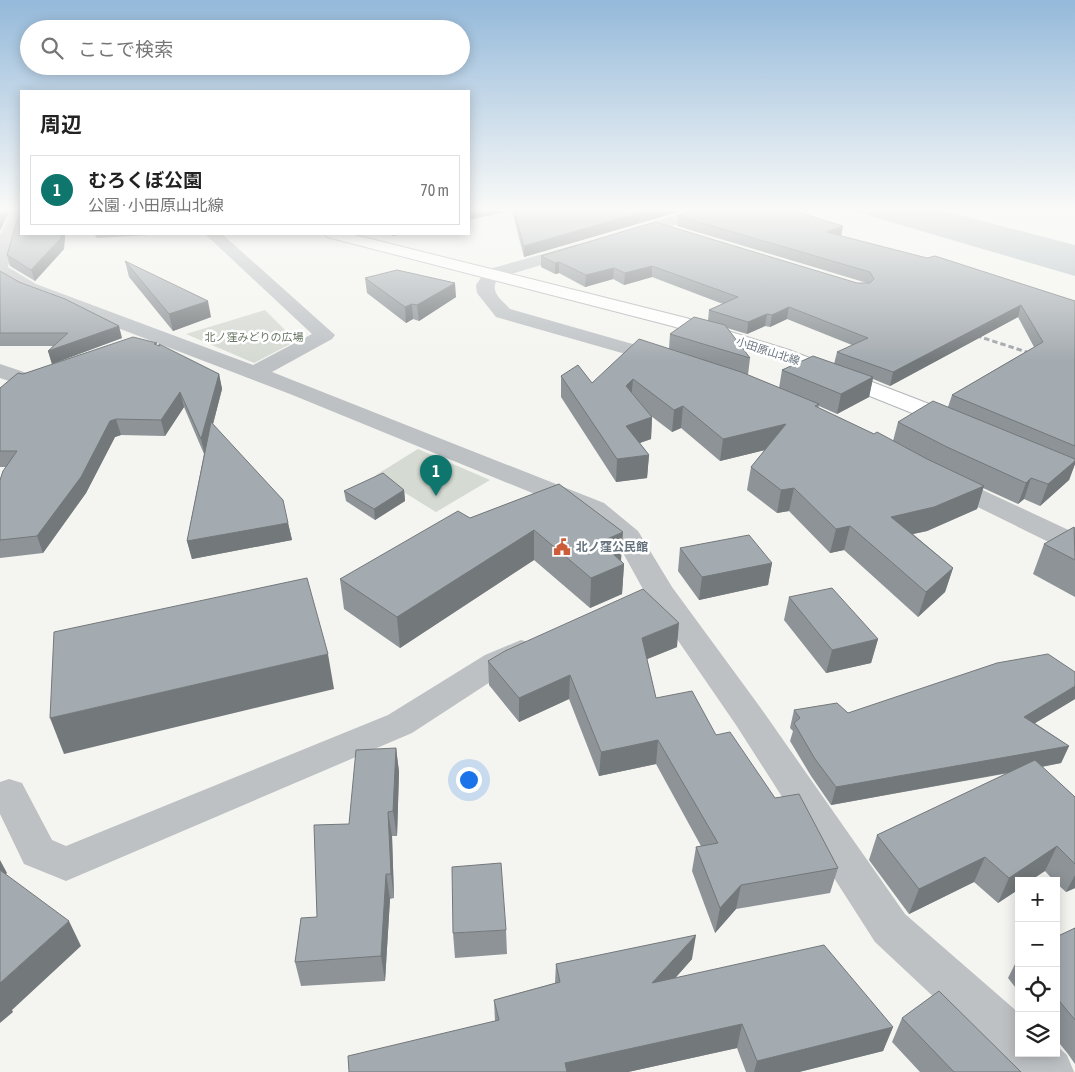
<!DOCTYPE html>
<html lang="ja">
<head>
<meta charset="utf-8">
<style>
  body { margin:0; font-family:"Asap Condensed","Noto Sans JP",sans-serif; background:#f6f6f6; color:#222 }
  .controls { position:absolute; right:15px; bottom:15px; display:grid; overflow:hidden; border-radius:0px; box-shadow:0 2px 12px #0003 }
  .controls button { width:45px; height:45px; display:grid; place-items:center; padding:0; border:0; border-bottom:1px solid #e0e0e0; background:#fff; color:#222; font:25px sans-serif }
  .you { position:absolute; left:468px; top:779px; width:18px; height:18px; margin:-12px; border:4px solid #fff; border-radius:50%; background:#1a73e8; box-shadow:0 0 0 8px #1a73e833 }
  .badge { display:grid; place-items:center; width:32px; height:32px; border-radius:50%; background:#0f766e; color:#fff; font-size:16px; font-weight:700 }
  .pin { position:absolute; translate:-50% -41px; filter:drop-shadow(0 1px 2px #0008) }
  .pin::after { content:''; position:absolute; top:26px; width:18px; height:15px; background:inherit; clip-path:polygon(0 0,100% 0,50% 100%) }
  .list { margin:0; padding:0; list-style:none }
  h2 { display:flex; justify-content:space-between; align-items:center; height:65px; margin:0; padding:0 20px; font-size:21px }
  h2 small { font-size:16px; font-weight:400; color:#767676 }
  .list li { display:grid; grid-template-columns:32px 1fr auto; gap:15px; align-items:center; box-sizing:border-box; height:70px; margin:0 10px 10px; padding:0 10px; border:1px solid #e0e0e0; border-radius:0px }
  .list b { display:block; font-size:19px; white-space:nowrap }
  .list p { margin:0; font-size:16px; white-space:nowrap; color:#767676 }
  .list em { font-size:16px; font-style:normal; color:#767676 }
  .icon { flex:none; width:28px; height:28px; fill:none; stroke:currentColor; stroke-width:2; stroke-linecap:round; stroke-linejoin:round }
  .map { position:relative; flex:none; width:1075px; height:1072px; overflow:hidden }
  .search { position:absolute; background:#fff; box-shadow:0 2px 12px #0003; left:20px; top:20px; width:450px; height:55px; display:flex; align-items:center; gap:12px; box-sizing:border-box; padding:0 18px; border-radius:28px; color:#767676; font-size:19px }
  .panel { position:absolute; background:#fff; box-shadow:0 2px 12px #0003; left:20px; top:90px; width:450px; height:145px; border-radius:0px }
  .map>svg:first-child { display:block }
  .green { fill:#d5dad2 }
  .water { fill:#b6c0c4 }
  .lines { fill:none; stroke-linecap:round; stroke-linejoin:round }
  .major-casing { stroke:#b1b5b8; stroke-width:2 }
  .minor { fill:#bdc1c4; fill-rule:evenodd }
  .major { fill:#fff; fill-rule:evenodd }
  .rail { stroke:#9fa4a9; stroke-width:3; stroke-dasharray:5.5 3; stroke-linecap:butt }
  .wall { fill:#8d9397; fill-rule:evenodd }
  .shaded-wall { fill:#73787b }
  .building { fill:#a4abb0; stroke:#73787b }
  .labels { text-anchor:middle; dominant-baseline:central; stroke-width:5; stroke-linejoin:round; paint-order:stroke }
  .far-park-label { font-size:11px; fill:#687664; stroke:#fff }
  .far-street-label { font-size:11px; fill:#66737e; stroke:#fff }
  .poi-label { font-size:12px; font-weight:bold; fill:#66737e; stroke:#fff; text-anchor:start }
</style>
</head>
<body>
<div class="map">
<svg width="1075" height="1072" viewBox="0 0 1075 1072">
  <rect width="100%" height="100%" fill="#f4f4f0"/>
  <!-- green -->
  <g class="green">
    <path d="M265,310L296,341L254,363L186,334Z"/>
    <path d="M418,449L490,480L436,512L376,475Z"/>
  </g>
  <!-- water -->
  <path class="water" d="M853,211H944L1075,245V276Z"/>
  <g class="lines">
    <!-- major casing -->
    <g class="major-casing">
      <path id="major" d="M325,234H351L686,318L789,350L963,417L967,422L963,427L955,429L947,427L775,358L672,326L327,237Z"/>
    </g>
    <!-- minor -->
    <g class="minor">
      <path d="M11,211H21V221L8,267L36,284L253,365L312,334L205,234H222L335,335L332,339L272,372L604,503L638,531L672,587L760,707L905,914L1019,1013V1053H1056V1045L1067,1055L1074,1072H1015L1010,1064L1002,1061L875,942L736,725L644,591L617,542L586,515L290,394L24,292L0,278V235Z"/>
      <path d="M689,211H712L710,214L630,239H618L616,236L618,233Z"/>
      <path d="M578,244L584,246L586,249L584,252L498,278C489,292 500,298 510,309L671,355L674,359L671,363L664,365L496,317L477,293L476,285L486,270Z"/>
      <path d="M0,364L27,373L50,366L57,368L61,372L57,376L27,387L0,378Z"/>
      <path d="M946,474L955,477L1075,533V552L1065,550L937,487L933,482L937,477Z"/>
      <path d="M521,640L532,643L537,651L532,659L507,671L412,733L66,881L24,864L0,814V782L9,779L22,783L52,840L66,846L388,715L485,655Z"/>
    </g>
    <!-- major -->
    <use href="#major" class="major"/>
    <!-- rail -->
    <path class="rail" d="M968,333L1039,356"/>
  </g>
  <!-- wall -->
  <g class="wall">
    <path d="M512,211H681L524,257Z"/>
    <path d="M678,216L841,236L1075,301V464L1069,480L1040,506L1024,499L1018,504L983,488L977,509L927,531L913,534L953,568L945,592L918,617L844,550L830,553L789,511L777,513L747,490L751,467L765,450L720,461L681,428L672,432L651,416L652,417L651,439L640,443L649,455L647,478L616,482L561,397V376L592,383L669,349L670,334L708,321L709,310L723,304L652,277L624,285L613,279L585,287L559,273L555,274L541,267V256L857,283H867L677,226ZM1018,317L1034,347L952,395L948,407L898,422L893,441L874,434L818,408L819,406L837,414L869,397L873,379L890,386ZM787,319L852,345L837,352L834,364L782,370L779,388L748,375L750,358L727,328L747,334L765,326L770,327Z"/>
    <path d="M21,234H65L64,249L35,281L10,266L7,255Z"/>
    <path d="M94,234H168L97,238Z"/>
    <path d="M125,261L211,317L173,331L129,277Z"/>
    <path d="M0,271L122,338L52,364L48,351L53,346H0Z"/>
    <path d="M365,278L456,297L419,321L413,319L406,323L367,293Z"/>
    <path d="M158,346L219,374L222,389L213,424L288,523L292,540L192,559L187,541L204,454L184,407L165,436L121,435L115,437L86,493L43,553L0,558V480L6,467H0V388L23,374Z"/>
    <path d="M559,484L624,564L622,594L590,608L534,560L400,648L344,609L340,579L470,518Z"/>
    <path d="M404,490L405,501L375,520L346,501L344,491Z"/>
    <path d="M1075,527V597L1033,574L1044,544Z"/>
    <path d="M680,548L772,563L768,585L699,600L678,571Z"/>
    <path d="M789,597L878,639L871,663L826,673L784,620Z"/>
    <path d="M677,647L647,659L656,698L716,735L775,798L838,868L830,893L736,909L715,933L692,871L696,847L701,846L656,764L599,776L569,699L519,722L489,685L488,661Z"/>
    <path d="M1075,699L1035,723L1069,746L1061,763L1042,767L1075,797V888L1066,892L1056,883V881H1054L1045,871L1019,881V889L998,903L974,882L909,914L869,860L877,835L1009,773L831,805L811,776L790,741L793,731L790,728L794,710L848,713Z"/>
    <path d="M396,748L399,772L397,836H392L394,898L390,899L385,981L301,986L295,962L317,917L349,824Z"/>
    <path d="M1075,928V1064L1068,1054L1056,1039V937Z"/>
    <path d="M506,930L507,954L455,958L453,933Z"/>
    <path d="M1019,956V992L1008,978Z"/>
    <path d="M692,959L675,978L893,1027L883,1051L799,1072H746L737,1048L628,1072H349L495,1021L494,1000L555,983L556,964Z"/>
    <path d="M902,1018L1021,1072H920L892,1042Z"/>
  </g>
  <!-- shaded-wall -->
  <g class="shaded-wall">
    <path d="M2,211H10L0,231V214Z"/>
    <path d="M469,211H510L469,220Z"/>
    <path d="M646,211H681L524,257V246Z"/>
    <path d="M843,226L841,237L826,232Z"/>
    <path d="M61,234H65L64,249L35,281L31,270Z"/>
    <path d="M392,234H404L392,236Z"/>
    <path d="M559,262V273L555,274V263Z"/>
    <path d="M652,266V277L624,285L625,273Z"/>
    <path d="M614,268L613,279L585,287L586,275Z"/>
    <path d="M455,283L456,297L419,321L417,305Z"/>
    <path d="M208,301L211,317L173,331L169,314Z"/>
    <path d="M412,304L413,319L406,323L405,307Z"/>
    <path d="M1021,305L1018,317L890,386L893,372Z"/>
    <path d="M789,307L787,319L770,327L772,315Z"/>
    <path d="M767,314L765,326L747,334L748,322Z"/>
    <path d="M119,326L122,338L52,364L48,351Z"/>
    <path d="M219,374L222,389L205,455L201,439Z"/>
    <path d="M873,377L869,397L837,414L841,394Z"/>
    <path d="M633,379L631,400L626,386Z"/>
    <path d="M180,392L184,407L165,436L161,420Z"/>
    <path d="M683,406L681,428L672,432L674,410Z"/>
    <path d="M652,417L651,439L625,448L626,426Z"/>
    <path d="M116,419L121,435L115,437L86,493L43,553L37,536L110,421Z"/>
    <path d="M786,424L782,446L720,461L723,439Z"/>
    <path d="M649,455L647,478L616,482L617,459Z"/>
    <path d="M1075,461V464L1069,480L1040,506L1048,484Z"/>
    <path d="M1031,478L1024,499L1018,504L1026,483Z"/>
    <path d="M984,486L977,509L927,531L885,540L891,517Z"/>
    <path d="M794,488L789,511L777,513L781,490Z"/>
    <path d="M404,490L405,501L375,520L374,509Z"/>
    <path d="M288,523L292,540L192,559L187,541Z"/>
    <path d="M850,526L844,550L830,553L836,529Z"/>
    <path d="M534,530V560L400,648L397,617Z"/>
    <path d="M623,532L621,561L599,571L600,542Z"/>
    <path d="M772,563L768,585L699,600L702,577Z"/>
    <path d="M624,564L622,594L590,608L591,578Z"/>
    <path d="M953,568L945,592L918,617L926,592Z"/>
    <path d="M679,623L677,647L640,662L642,638Z"/>
    <path d="M878,639L871,663L826,673L832,650Z"/>
    <path d="M328,654L334,689L64,754L50,718Z"/>
    <path d="M570,675L569,699L519,722V698Z"/>
    <path d="M1075,686V699L1017,734L1024,717Z"/>
    <path d="M658,740L656,764L599,776L601,752Z"/>
    <path d="M1069,746L1061,763L831,805L836,787Z"/>
    <path d="M396,748L399,772L397,836L393,811Z"/>
    <path d="M388,812L392,836L394,898L391,874Z"/>
    <path d="M1057,846L1045,871L1030,881H1019V889L998,903L1009,878Z"/>
    <path d="M985,857L974,882L909,914L919,889Z"/>
    <path d="M0,860L7,873L0,881Z"/>
    <path d="M386,874L390,899L385,981L381,956Z"/>
    <path d="M1075,875V888L1066,892Z"/>
    <path d="M741,885L736,909L715,933L720,908Z"/>
    <path d="M69,921L81,946L12,1010L13,1012L0,1023V983Z"/>
    <path d="M696,935L692,959L649,1008L652,983Z"/>
    <path d="M742,1024L737,1048L628,1072H564L565,1063Z"/>
    <path d="M893,1027L883,1051L799,1072H754L757,1061Z"/>
  </g>
  <!-- building -->
  <g class="building">
    <path d="M20,211H21V234H61V238L31,270L7,255Z"/>
    <path d="M514,211H646L524,246Z"/>
    <path d="M693,211H794L843,226L826,232L927,258L935,256L1075,301V446L952,395L1043,342L1021,305L893,372L837,352L868,338L789,307L772,315L767,314L748,322L709,310L738,297L652,266L625,273L614,268L586,275L559,262L555,263L541,256L655,222L857,283H870L874,279L870,272L678,216Z"/>
    <path d="M125,261L208,301L169,314Z"/>
    <path d="M397,270L455,283L417,305L412,304L405,307L365,278Z"/>
    <path d="M0,271L19,282L65,299L119,326L48,351L68,333H0Z"/>
    <path d="M694,317L725,325L750,358L670,334Z"/>
    <path d="M133,337L157,343L154,344L160,346L159,344L219,374L201,439L180,392L161,420L116,419L110,421L81,477L37,536L0,540V480L3,471L17,451H0V388L18,373L23,374Z"/>
    <path d="M639,339L741,372L819,404L815,406L874,434L877,432L927,459L984,486L934,507L891,517L953,568L926,592L850,526L836,529L794,488L781,490L751,467L786,424L723,439L683,406L674,410L633,379L626,386L652,417L626,426L649,455L617,459L561,376L578,365L592,383Z"/>
    <path d="M813,356L873,377L841,394L782,370Z"/>
    <path d="M933,401L1075,459V461L1048,484L1031,478L1026,483L947,447L898,422Z"/>
    <path d="M211,422L283,500L288,523L187,541Z"/>
    <path d="M383,473L404,490L374,509L344,491Z"/>
    <path d="M559,484L623,532L600,542L624,564L591,578L534,530L397,617L340,579L458,511L470,518Z"/>
    <path d="M1074,527L1075,560L1044,544Z"/>
    <path d="M749,535L772,563L702,577L680,548Z"/>
    <path d="M307,578L328,654L50,718L54,632Z"/>
    <path d="M832,588L878,639L832,650L789,597Z"/>
    <path d="M643,589L679,623L642,638L656,698L692,691L716,735L730,732L775,798L799,794L838,868L741,885L720,908L696,847L718,843L658,740L601,752L570,675L519,698L488,661L505,651Z"/>
    <path d="M1048,654L1075,672V686L1024,717L1069,746L836,787L815,759L794,723L800,718L794,710L837,703L848,713L997,663Z"/>
    <path d="M396,748L393,811L388,812L391,874H386L381,956L295,962L301,918L317,917L314,825L349,824L356,750Z"/>
    <path d="M1035,760L1075,797V864L1057,846L1009,878L985,857L919,889L877,835Z"/>
    <path d="M501,863L506,930L453,933L452,867Z"/>
    <path d="M0,870L69,921L0,983Z"/>
    <path d="M1075,928V1020L1056,997V937Z"/>
    <path d="M696,935L652,983L824,945L893,1027L757,1061L742,1024L565,1063L567,1072H349L348,1056L499,1020L494,1000L560,982L556,964Z"/>
    <path d="M939,991L1021,1072H954L902,1018Z"/>
  </g>
  <!-- sky -->
  <linearGradient id="sky" x2="0" y2="1"><stop stop-color="#94b9da"/><stop offset="0.58" stop-color="#fafaf8"/><stop offset="1" stop-color="#fafaf8" stop-opacity="0"/></linearGradient>
  <rect width="1075" height="361" fill="url(#sky)"/>
  <!-- icons -->
  <defs>
    <g id="civic-bare" transform="scale(1.35)"><path d="M-.6-6.5H3V-4.5H.6V-3L4-1V1h2V6H-6V1h2V-1L-.6-3ZM-1.2 2.5V6h2.4V2.5Z" fill="#cc5d38" stroke="#fff" stroke-width="2.5" paint-order="stroke"/></g>
  </defs>
  <g fill-rule="evenodd">
    <use href="#civic-bare" x="562" y="547"/>
  </g>
  <g class="labels">
    <!-- far-park labels -->
    <g class="far-park-label">
      <text x="254" y="337">北ノ窪みどりの広場</text>
    </g>
    <!-- far-street labels -->
    <g class="far-street-label">
      <text transform="translate(768 351) rotate(18)">小田原山北線</text>
    </g>
    <!-- poi labels -->
    <g class="poi-label">
      <text x="576" y="547">北ノ窪公民館</text>
    </g>
  </g>
</svg>
<div class="controls">
<button>+</button>
<button>−</button>
<button><svg class="icon" aria-label="locate" viewBox="0 0 24 24"><circle cx="12" cy="12" r="6"/><path d="M12 2v4M12 18v4M2 12h4M18 12h4"/></svg></button>
<button><svg class="icon" aria-label="layers" viewBox="0 0 24 24"><path d="M12 4l9 5-9 5-9-5zM3 14l9 5 9-5"/></svg></button>
</div>
<div class="you"></div>
<div class="pin badge" style="left:436px;top:496px">1</div>
<div class="search"><svg class="icon" aria-label="search" viewBox="0 0 24 24"><circle cx="10" cy="10" r="6"/><path d="M15 15l6 6"/></svg>ここで検索</div>
<section class="panel">
<h2>周辺<small></small></h2>
<ul class="list">
<li><span class="badge">1</span><div><b>むろくぼ公園</b><p>公園 · 小田原山北線</p></div><em>70 m</em></li>
</ul>
</section>
</div>
</body>
</html>
